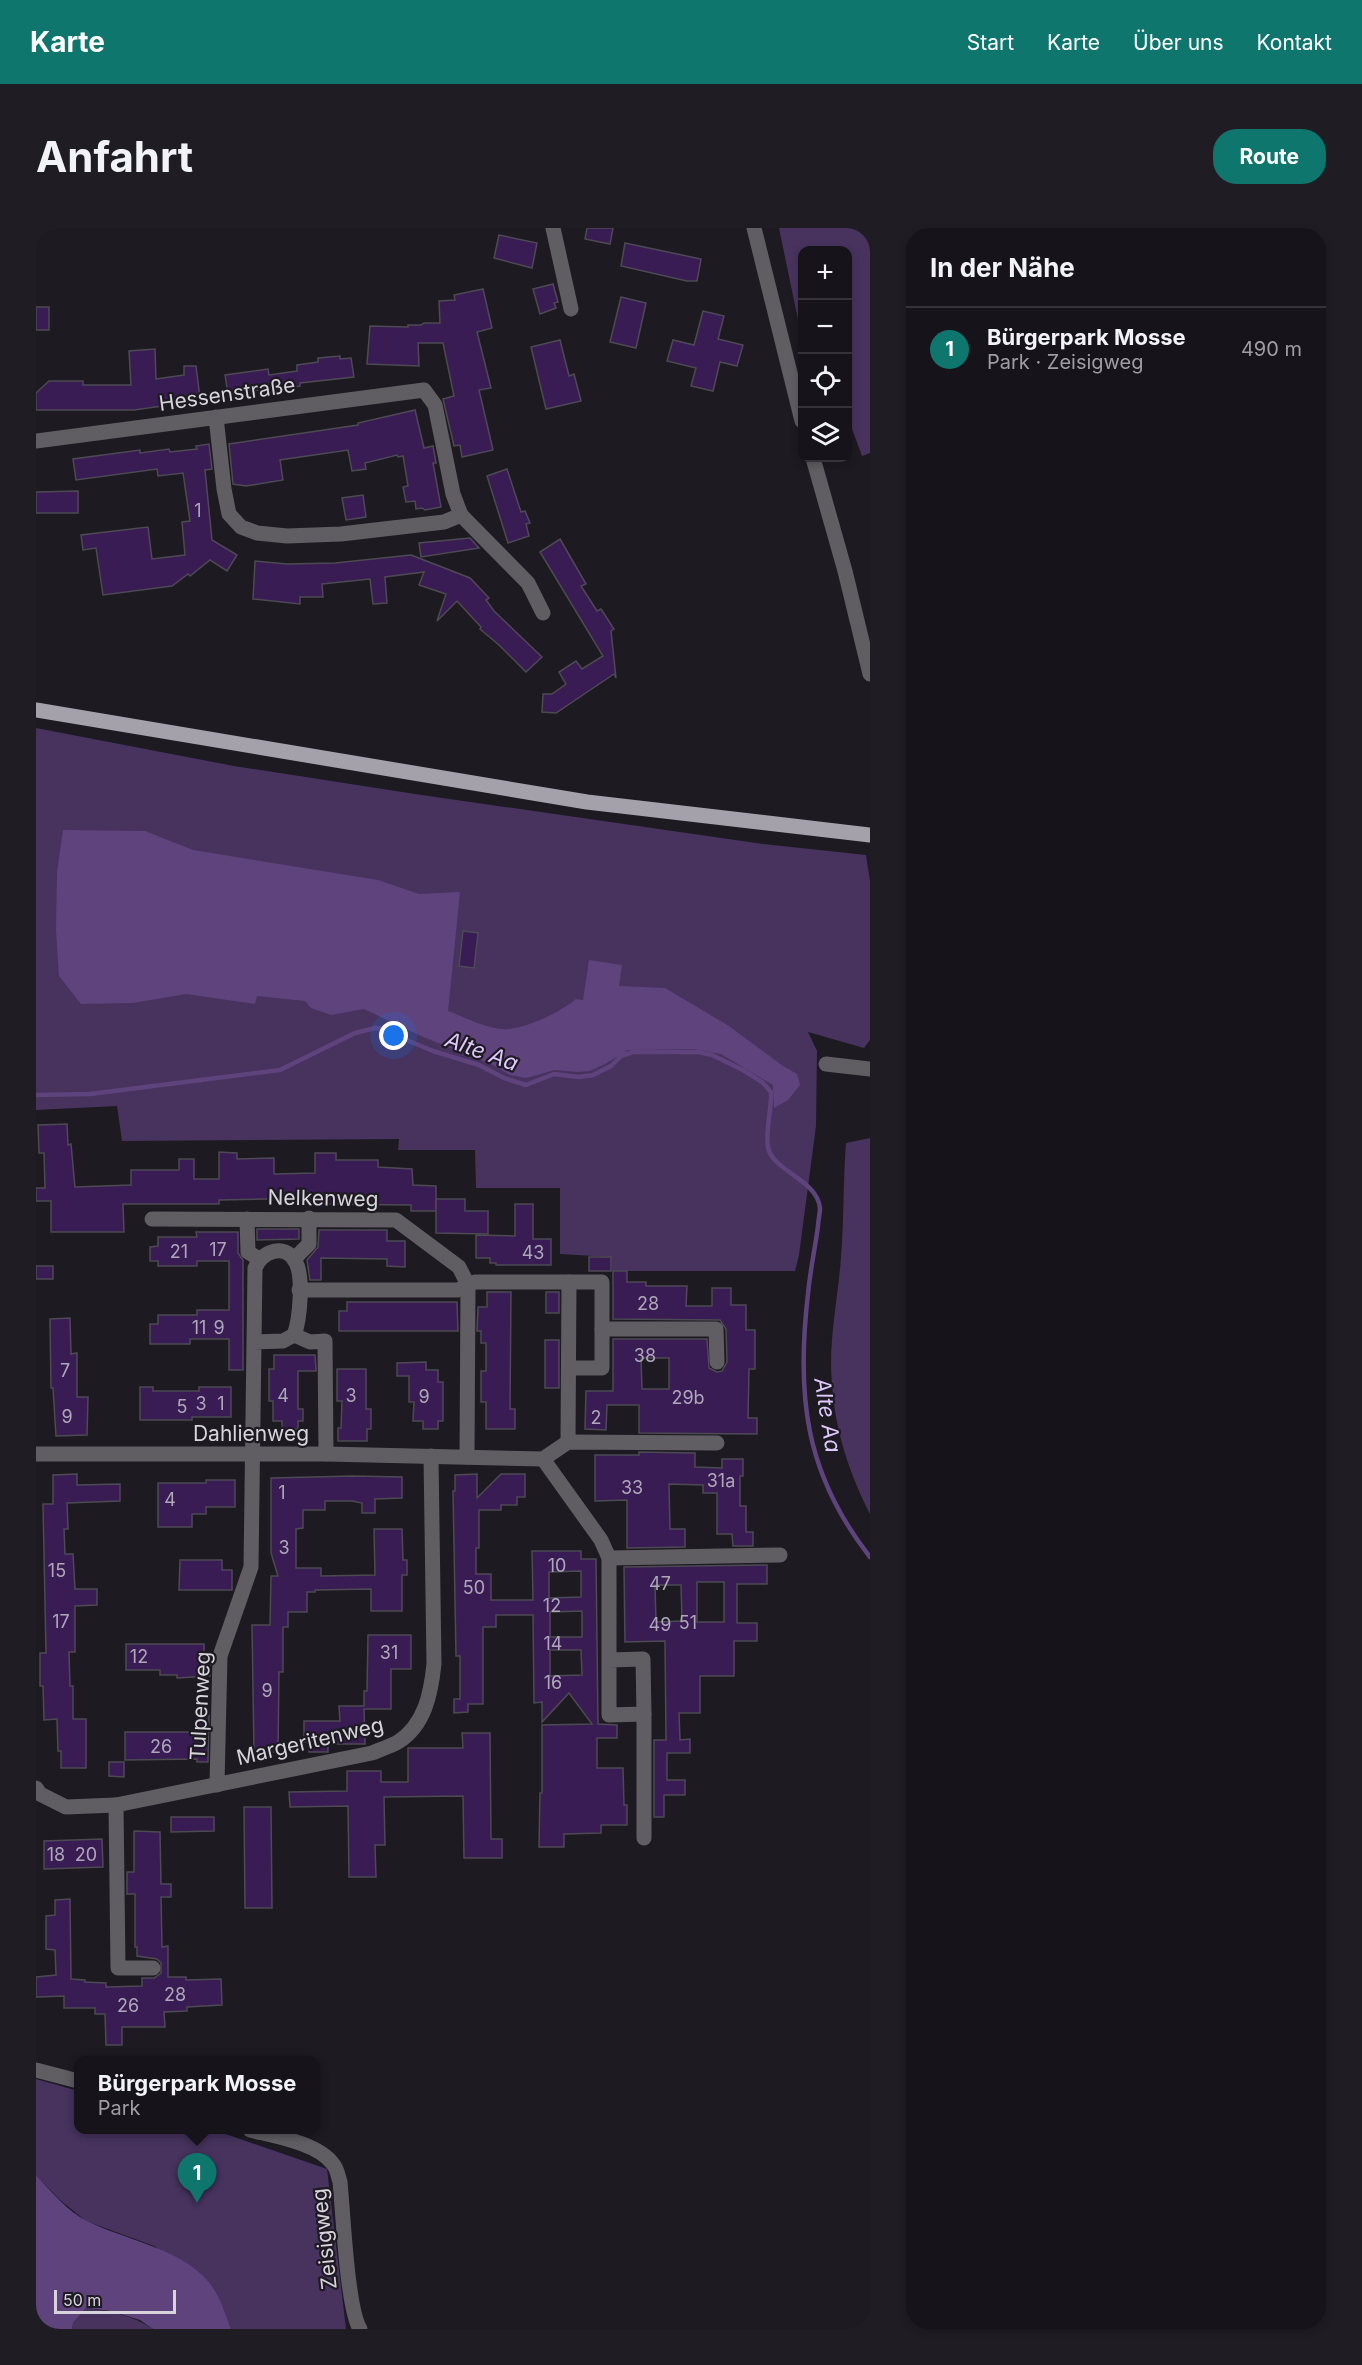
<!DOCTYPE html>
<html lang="de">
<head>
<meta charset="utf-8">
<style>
  body { margin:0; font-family:Inter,sans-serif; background:#1f1d23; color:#f1f3f6 }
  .controls { position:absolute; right:18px; top:18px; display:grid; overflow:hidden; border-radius:12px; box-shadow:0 3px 9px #0003 }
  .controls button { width:54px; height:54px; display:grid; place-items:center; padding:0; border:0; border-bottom:2px solid #353339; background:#16141a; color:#f1f3f6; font:30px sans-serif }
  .scale { position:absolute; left:18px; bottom:15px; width:122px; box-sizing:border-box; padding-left:6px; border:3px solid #d7d5db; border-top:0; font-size:16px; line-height:21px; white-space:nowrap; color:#d7d5db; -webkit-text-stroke:4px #1d1a22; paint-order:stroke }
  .you { position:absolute; left:358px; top:808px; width:21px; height:21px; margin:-15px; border:4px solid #fff; border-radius:50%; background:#1a73e8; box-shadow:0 0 0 9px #1a73e833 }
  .badge { display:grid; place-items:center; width:39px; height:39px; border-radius:50%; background:#0f766e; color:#fff; font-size:20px; font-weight:700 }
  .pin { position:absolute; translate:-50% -50px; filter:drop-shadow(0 2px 3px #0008) }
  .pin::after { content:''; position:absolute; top:32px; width:21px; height:18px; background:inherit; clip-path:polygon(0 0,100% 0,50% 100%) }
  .popup { position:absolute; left:38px; top:1828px; width:246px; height:78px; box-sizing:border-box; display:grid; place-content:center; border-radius:12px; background:#16141a; filter:drop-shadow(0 2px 4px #0005); font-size:20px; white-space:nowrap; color:#9e9ea2 }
  .popup b { font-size:22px; color:#f1f3f6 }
  .popup::after { content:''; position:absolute; left:50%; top:100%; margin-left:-12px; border:12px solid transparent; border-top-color:#16141a }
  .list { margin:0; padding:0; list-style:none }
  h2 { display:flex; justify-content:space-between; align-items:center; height:78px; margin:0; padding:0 24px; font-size:26px }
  h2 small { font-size:20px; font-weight:400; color:#9e9ea2 }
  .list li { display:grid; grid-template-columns:39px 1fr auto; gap:18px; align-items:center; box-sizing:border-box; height:84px; padding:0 24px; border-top:2px solid #353339 }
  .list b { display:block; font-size:22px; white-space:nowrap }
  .list p { margin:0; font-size:20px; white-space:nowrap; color:#9e9ea2 }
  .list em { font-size:20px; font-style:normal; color:#9e9ea2 }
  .icon { flex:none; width:33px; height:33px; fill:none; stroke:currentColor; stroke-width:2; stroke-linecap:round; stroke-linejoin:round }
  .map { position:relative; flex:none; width:834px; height:2101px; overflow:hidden; border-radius:24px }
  header { display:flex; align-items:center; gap:36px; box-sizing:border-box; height:84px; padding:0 30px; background:#0f766e; color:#fff }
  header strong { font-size:28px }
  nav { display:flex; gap:33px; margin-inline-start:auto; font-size:21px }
  .intro { display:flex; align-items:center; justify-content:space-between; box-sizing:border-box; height:144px; padding:0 36px }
  h1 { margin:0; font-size:42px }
  .button { padding:15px 27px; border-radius:24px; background:#0f766e; color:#fff; font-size:21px; font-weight:700 }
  main { display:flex; gap:36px; padding:0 36px }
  aside { flex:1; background:#16141a; border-radius:24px; box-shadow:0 3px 9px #0003 }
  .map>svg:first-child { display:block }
  .green { fill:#47335e }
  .water { fill:#5f437d }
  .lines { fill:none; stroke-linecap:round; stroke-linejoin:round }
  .stream { stroke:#5f437d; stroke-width:4.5 }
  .building { fill:#381c53; stroke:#4e4a54; stroke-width:1.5; fill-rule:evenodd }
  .minor { stroke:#605e63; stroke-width:15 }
  .tertiary { stroke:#605e63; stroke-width:15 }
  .primary { stroke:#a5a1ab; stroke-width:15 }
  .labels { text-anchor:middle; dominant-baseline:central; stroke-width:4.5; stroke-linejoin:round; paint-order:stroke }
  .number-label { font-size:18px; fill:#afa7b9 }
  .street-label { font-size:21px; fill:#d7d5db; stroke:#1d1a22 }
  .water-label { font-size:22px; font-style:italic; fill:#dfc8fd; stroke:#1d1a22 }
</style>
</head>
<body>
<header>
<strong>Karte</strong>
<nav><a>Start</a><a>Karte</a><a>Über uns</a><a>Kontakt</a></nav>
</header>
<div class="intro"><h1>Anfahrt</h1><a class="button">Route</a></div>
<main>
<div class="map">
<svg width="834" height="2101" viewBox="0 0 834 2101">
  <rect width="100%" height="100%" fill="#1d1a22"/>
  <!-- green -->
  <g class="green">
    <path d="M743,0H834V225L826,228L812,190V22H766V111Z"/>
    <path d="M0,500L198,538L379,566L727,616L830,627L834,653V812L828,820L772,804L781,823L780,898L763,1027L759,1043H576L575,1029L524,1026V960H440L439,922H362L363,911L86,913L81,878L0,882Z"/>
    <path d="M834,910V1286C813,1245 799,1202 796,1156C792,1114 802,1071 805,1029C808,991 807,953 810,915Z"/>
    <path d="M0,1851L42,1863V1902H178L291,1941L310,2101H195L178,2062L118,2018L50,1993L24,1972L0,1947Z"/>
    <path d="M50,2080C74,2083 96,2087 117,2101H36L37,2095Z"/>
  </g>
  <!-- water -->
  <g class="water">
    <path d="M27,602L109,603L157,622L342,652L383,666L424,664L412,783C428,789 449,800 466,801C486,803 525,784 540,771L547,772L553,732L586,737L583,758L629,760L693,798L747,838L761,846L764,857L752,872L738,880L737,857L685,826L657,821L592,822L569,836L554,843L542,844L519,842L490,850L474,847L457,837L385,808L328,781L295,787L275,780L269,773L221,768L219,776L150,766L97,775L45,776L23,748L20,702L21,644Z"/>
    <path d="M0,1947C15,1963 32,1984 51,1993C91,2013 155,2022 179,2063C186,2074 190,2089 195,2101H117L104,2092L75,2083L50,2080L37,2095L36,2101H0Z"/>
  </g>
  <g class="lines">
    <!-- stream -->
    <path class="stream" d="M0,867L54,866L244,842L319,805L339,800L357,802L373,813L397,823L443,837L468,850L490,857L518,846L543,849L557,847L575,838L585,828L597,824H662L676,827L707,842L726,854L735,864C736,881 729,903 732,919C736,943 781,951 784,980C784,986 782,993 782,998C779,1021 774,1043 772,1066C760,1168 769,1246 834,1329"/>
  </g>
  <!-- building -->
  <g class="building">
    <path d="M551,0H577L574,16L549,11Z"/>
    <path d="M463,7L501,15L496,40L458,30Z"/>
    <path d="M589,15L665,31L661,53H651L585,38Z"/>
    <path d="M517,56L522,74L518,75L520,80L504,86L497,61Z"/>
    <path d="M447,61L456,100L441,104L455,160L443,162L457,222L426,229L424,217L418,218L407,171L418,168L407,115H382L383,138L331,136L334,98L372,99V97H385L388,95H404L403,73L419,72L418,67Z"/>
    <path d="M585,69L610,75L600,120L574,114Z"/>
    <rect x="0" y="79" width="13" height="23"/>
    <path d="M667,83L688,88L682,111L707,117L701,138L684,134L677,163L655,158L660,140L631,133L637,112L658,117Z"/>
    <path d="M524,112L533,148L538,146L545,173L510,181L495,119Z"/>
    <path d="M119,121L120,151L148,147V138H160L164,170L126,175L127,178L98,182H0V165L13,153H47V157H95L93,123Z"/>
    <path d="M304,128V131L315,130L318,149L264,155V158L230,163L229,161L192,166L189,147L232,141L233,147L261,143V137L282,134V130Z"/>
    <path d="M379,182L388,220L397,218L400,235H397L405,279L389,282L386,280L380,281L379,273L370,274L367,259L372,258L367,228L362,229L361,227L329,235L330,241L316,243L312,222L244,232L247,252L210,258L197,256L193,216L322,197V195Z"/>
    <path d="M173,216L176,241L169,242L176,312L201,327L191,343L174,332L154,348L152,346L136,358L67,367L60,320L47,322L45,307L112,299L116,331L149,327L146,294L154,293L147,245L122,248L121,241L40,252L37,231L104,222V225L133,221L134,224L161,221L160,218Z"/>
    <path d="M471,241L485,284L489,283L494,295L490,296L493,308L472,315L451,248Z"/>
    <path d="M42,263V285H0V264Z"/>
    <path d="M327,267L330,289L310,292L306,270Z"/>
    <path d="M434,310L443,320L385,329L383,315Z"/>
    <path d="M524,311L550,356L545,358L561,383L565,381L578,401L575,403L580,450L578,446L520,485L506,484L507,466H516L530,456L523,444L540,433L546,441L567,428L504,324Z"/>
    <path d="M375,327L434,350L453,370L450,372L458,383L506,429L490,444L463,417L444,401L445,399L421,373L401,393L410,366L383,357L388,344L349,349L351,375L337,376L334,351L286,356L287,369H264V376L217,371L219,333L251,336L299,335Z"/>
    <path d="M427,703L442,705L438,740L423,738Z"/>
    <path d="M31,896L32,917L35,916L39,959L95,957V942H143V931H158V951H183V924L201,925V931L238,930V946L279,945V925H300V932H342V939L376,941L377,957L400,958V983H375V977L284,976V970L183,972V976H87L88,1004H15V973H0V960H9L8,925H3L2,897Z"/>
    <path d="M400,971H429V983H452V1006L400,1005Z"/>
    <path d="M479,976H497V1011H515V1037H460V1035H454V1030H440V1007L479,1008Z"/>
    <path d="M221,1001H263V1011L221,1012Z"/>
    <path d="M283,1002H351V1013H369V1039L351,1038V1031L285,1030V1052H274L271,1032L282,1019Z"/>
    <path d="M160,1004H202V1025L207,1032V1142H193V1111H154V1116H114V1096H122V1087H161V1082H193V1033H161V1038H122V1033H114V1019L122,1018V1009H161Z"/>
    <rect x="553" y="1029" width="22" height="14"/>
    <rect x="0" y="1038" width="17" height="13"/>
    <path d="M577,1043H591V1054H610V1058H651L650,1078H676V1060H695V1077H710V1102H719V1141H713L712,1190H721V1206L603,1205V1177H571L570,1202L549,1201L550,1163H577V1111H671L673,1140L681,1144L686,1143L691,1134L690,1101L684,1092L577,1091ZM605,1130H633V1161H606Z"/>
    <path d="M451,1064H475L474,1181H479V1201H450V1174H445V1143H450V1115H445V1103H441L442,1079H451Z"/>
    <rect x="510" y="1064" width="13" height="21"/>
    <path d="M311,1074H421L422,1103H303V1083H311Z"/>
    <path d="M34,1090L35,1126L41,1125V1169H52L51,1207L20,1208L17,1160H15L14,1091Z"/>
    <rect x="509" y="1112" width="14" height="48"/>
    <path d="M238,1127H279L280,1143H262V1181H267V1193H262V1201H246V1193H237V1173H233V1141H238Z"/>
    <path d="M390,1134V1142H402V1154H407V1193H402V1201H387V1193H377L378,1174H373V1148H361V1135Z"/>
    <path d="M301,1141H330V1181H335V1201H331V1213H302V1200H305L306,1173H301Z"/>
    <path d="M104,1159H117V1163H163V1159H195V1189H156V1192H104Z"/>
    <path d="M603,1224L659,1225V1239L686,1240V1231H707V1248H704V1278H710V1304H717V1318H697L696,1306H681V1265H667V1257L633,1256L634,1301H649V1319L591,1320V1272L559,1273V1227H603Z"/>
    <path d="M41,1246V1257L84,1256V1273L31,1275L32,1301H28L29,1326H37L39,1361H61V1377L39,1378V1424H33L34,1458H37V1491H50V1540H25V1523H22L21,1491L8,1492L7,1458H4V1425H10L7,1276H17V1247Z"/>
    <path d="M441,1246V1270L465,1246H489V1269H481V1277H465V1282H443V1320H440V1346H455V1372H497L496,1323H545V1331H560L562,1496L581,1497V1510H561V1540H587L588,1577H591V1597H565V1605L528,1606V1619H503L504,1565H506V1497L556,1496L533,1465L506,1494V1474L498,1475L497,1387H460V1399H447V1476H432V1484L418,1485V1471H424V1428H420L417,1263H419V1247ZM545,1343V1369L513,1370V1344ZM546,1383V1409H514V1384ZM514,1422H545L546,1447L514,1448Z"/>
    <path d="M317,1248L366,1249V1270L339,1271V1285H326V1275L316,1273H289V1282H267V1300L260,1301V1340H285V1348L339,1347L338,1301H366L367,1332H371V1347H366V1383H335V1361L279,1362V1364H271V1384H252V1399H247V1444H243L242,1524H218L216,1397H234L235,1348H242L235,1325V1250Z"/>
    <path d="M170,1252H199V1279H170V1286H156V1299H122V1255H170Z"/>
    <path d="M144,1332H186V1342H196V1362H143Z"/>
    <path d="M731,1337V1356H701V1395H721V1413H698V1448H664V1485H643L644,1512L654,1511V1525H631V1552H649V1567H628V1589H618V1512H630L629,1413L589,1414L588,1339ZM661,1354H688V1394H661ZM619,1357H645L646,1393L620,1394Z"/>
    <path d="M332,1407H375V1441H355V1481H328L329,1516H292V1524H273V1514H268V1493H304L303,1478H328V1463H331Z"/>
    <path d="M90,1416H168V1431H174V1448L141,1450V1447H124V1442H90Z"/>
    <path d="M161,1487H173L172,1534H161V1531L89,1532V1504H161Z"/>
    <path d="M426,1505H454L455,1611H466V1630H428L427,1568L348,1569L349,1617H339L340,1649H313L312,1578L254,1579L253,1564L311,1563V1543H345V1554H372V1520H427Z"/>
    <path d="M73,1534H88V1549L73,1548Z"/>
    <path d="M208,1579H235L236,1680H209Z"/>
    <path d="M135,1589H178V1603L135,1604Z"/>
    <path d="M98,1603L124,1604L125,1656H135V1669H125L126,1719L132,1718V1749H150V1752L185,1751L186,1777L151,1779V1783L128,1784L129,1799H86V1817H70L69,1786H59V1780H28V1768L0,1769V1749L20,1747L19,1722L10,1721V1688L19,1687V1672L34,1671L35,1751L49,1752V1754L70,1755V1759L106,1758V1750H118L125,1745V1735L121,1731L101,1728V1719H99V1666H91V1644H98Z"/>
    <path d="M66,1611L67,1639L8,1641V1613Z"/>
  </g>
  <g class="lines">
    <!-- minor -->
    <g class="minor">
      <path d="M517,0L535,81"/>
      <path d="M0,213L388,162L399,177L417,266L425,287L408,294L305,306L251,308L221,305L205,299L193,286L188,261L180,189"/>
      <path d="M425,287L492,355L507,385"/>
      <path d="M790,836L834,841"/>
      <path d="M116,991L360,992L423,1039L432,1057L431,1229"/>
      <path d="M211,991L212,1024L223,1031"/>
      <path d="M258,1031L273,1016V990"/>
      <path d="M263,1062H422L439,1054H533"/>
      <path d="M566,1101H680L681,1134"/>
      <path d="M258,1107L274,1114L289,1113L290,1226"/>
      <path d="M532,1214L533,1054H566V1140H533"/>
      <path d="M0,1226H290L507,1231L532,1214L681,1215"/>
      <path d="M507,1231L565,1312L573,1330V1487L608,1486L607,1431L573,1432"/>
      <path d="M573,1330L744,1327"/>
      <path d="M608,1486V1610"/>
      <path d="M181,1557L184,1428L215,1339L219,1040C226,1023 249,1015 259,1033C268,1047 264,1092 258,1107L247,1113L218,1114"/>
      <path d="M0,1560L4,1566L30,1579L80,1577L336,1525C345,1521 355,1518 362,1514C389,1497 395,1465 398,1436L395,1228"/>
      <path d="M80,1577L82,1740H117"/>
      <path d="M0,1842L42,1853"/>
      <path d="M214,1902C238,1908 282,1915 297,1936C301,1940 302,1948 304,1954C307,1983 311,2080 324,2101"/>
    </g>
    <!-- tertiary -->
    <g class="tertiary">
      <path d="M718,0L766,193"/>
      <path d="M777,230L809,343L834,446"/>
    </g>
    <!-- primary -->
    <path class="primary" d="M0,482L551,574L834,607"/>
  </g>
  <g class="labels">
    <!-- number labels -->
    <g class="number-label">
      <text x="162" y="282">1</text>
      <text x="182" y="1021">17</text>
      <text x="143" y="1023">21</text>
      <text x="497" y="1024">43</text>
      <text x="612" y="1075">28</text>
      <text x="163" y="1099">11</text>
      <text x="183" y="1099">9</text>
      <text x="609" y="1127">38</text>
      <text x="29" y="1142">7</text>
      <text x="247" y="1167">4</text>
      <text x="315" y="1167">3</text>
      <text x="388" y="1168">9</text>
      <text x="652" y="1169">29b</text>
      <text x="165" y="1175">3</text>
      <text x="185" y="1175">1</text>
      <text x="146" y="1178">5</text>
      <text x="31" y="1188">9</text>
      <text x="560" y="1189">2</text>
      <text x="685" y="1252">31a</text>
      <text x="596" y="1259">33</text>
      <text x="246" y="1264">1</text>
      <text x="134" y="1271">4</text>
      <text x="248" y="1319">3</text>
      <text x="521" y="1337">10</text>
      <text x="21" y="1342">15</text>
      <text x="624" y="1355">47</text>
      <text x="438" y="1359">50</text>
      <text x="516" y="1377">12</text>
      <text x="25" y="1393">17</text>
      <text x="652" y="1394">51</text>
      <text x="624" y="1396">49</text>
      <text x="517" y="1415">14</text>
      <text x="353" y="1424">31</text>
      <text x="103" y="1428">12</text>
      <text x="517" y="1454">16</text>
      <text x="231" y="1462">9</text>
      <text x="125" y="1518">26</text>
      <text x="20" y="1626">18</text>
      <text x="50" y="1626">20</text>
      <text x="139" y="1766">28</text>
      <text x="92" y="1777">26</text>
    </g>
    <!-- street labels -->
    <g class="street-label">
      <text transform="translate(191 166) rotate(-8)">Hessenstraße</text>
      <text transform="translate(287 970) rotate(1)">Nelkenweg</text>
      <text x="215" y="1205">Dahlienweg</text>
      <text transform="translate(164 1478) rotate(-87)">Tulpenweg</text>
      <text transform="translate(274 1513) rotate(-13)">Margeritenweg</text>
      <text transform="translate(288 2011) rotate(-96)">Zeisigweg</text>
    </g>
    <!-- water labels -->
    <g class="water-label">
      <text transform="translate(446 823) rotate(20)">Alte Aa</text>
      <text transform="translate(792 1187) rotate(81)">Alte Aa</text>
    </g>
  </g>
</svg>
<div class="controls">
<button>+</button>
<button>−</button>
<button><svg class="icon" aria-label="locate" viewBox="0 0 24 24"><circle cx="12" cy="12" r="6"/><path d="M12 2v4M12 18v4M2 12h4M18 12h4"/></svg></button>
<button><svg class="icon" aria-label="layers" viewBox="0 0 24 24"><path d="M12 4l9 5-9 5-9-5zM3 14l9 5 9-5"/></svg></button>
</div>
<div class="scale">50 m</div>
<div class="you"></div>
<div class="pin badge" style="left:161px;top:1975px">1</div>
<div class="popup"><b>Bürgerpark Mosse</b>Park</div>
</div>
<aside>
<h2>In der Nähe<small></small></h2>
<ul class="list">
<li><span class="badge">1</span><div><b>Bürgerpark Mosse</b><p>Park · Zeisigweg</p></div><em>490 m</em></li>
</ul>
</aside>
</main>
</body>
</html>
